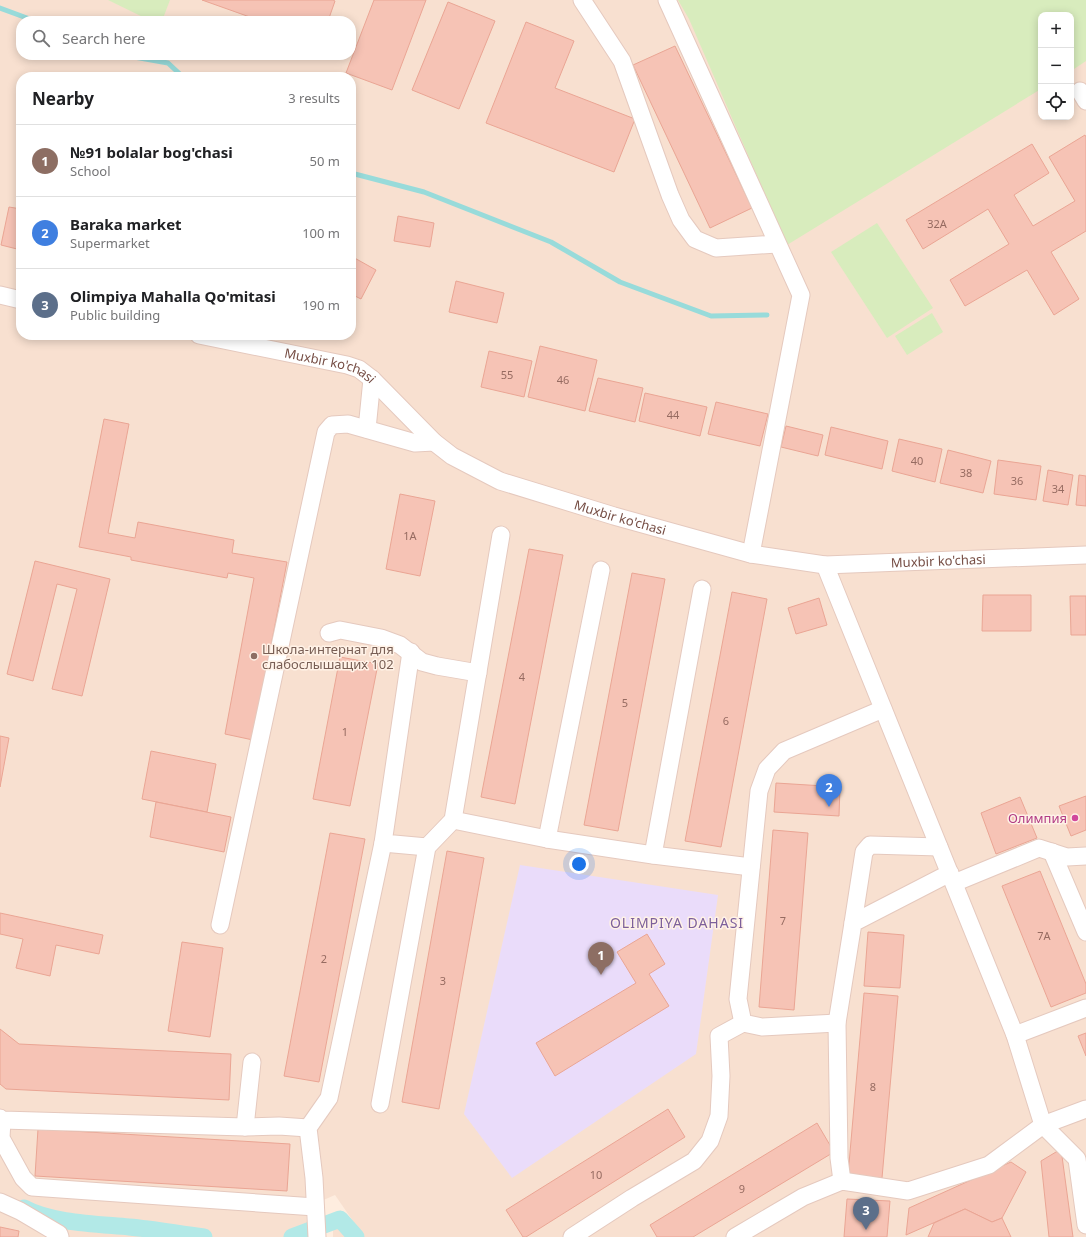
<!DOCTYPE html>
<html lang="en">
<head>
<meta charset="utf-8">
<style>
  body { margin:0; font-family:"Noto Sans",sans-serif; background:#f2f2f2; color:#202124 }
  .controls { position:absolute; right:12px; top:12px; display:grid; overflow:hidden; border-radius:8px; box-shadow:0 2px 10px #0003 }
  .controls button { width:36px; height:36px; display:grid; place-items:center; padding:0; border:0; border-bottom:1px solid #e0e0e0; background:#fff; color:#202124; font:20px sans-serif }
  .you { position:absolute; left:579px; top:864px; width:14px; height:14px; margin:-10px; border:3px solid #fff; border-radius:50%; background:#1a73e8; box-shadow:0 0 0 6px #1a73e833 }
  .badge { display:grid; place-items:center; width:26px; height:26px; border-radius:50%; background:#f34339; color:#fff; font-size:13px; font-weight:700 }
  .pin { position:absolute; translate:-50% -33px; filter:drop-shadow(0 1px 2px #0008) }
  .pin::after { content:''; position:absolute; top:21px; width:14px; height:12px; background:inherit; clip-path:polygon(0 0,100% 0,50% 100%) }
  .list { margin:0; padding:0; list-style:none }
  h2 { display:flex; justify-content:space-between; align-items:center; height:52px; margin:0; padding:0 16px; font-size:17px }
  h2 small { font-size:13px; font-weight:400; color:#757577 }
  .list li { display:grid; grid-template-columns:26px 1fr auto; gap:12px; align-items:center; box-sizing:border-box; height:72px; padding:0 16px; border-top:1px solid #e0e0e0 }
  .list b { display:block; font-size:15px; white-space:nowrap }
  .list p { margin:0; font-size:13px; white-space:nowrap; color:#757577 }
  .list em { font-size:13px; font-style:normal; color:#757577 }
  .icon { flex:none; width:22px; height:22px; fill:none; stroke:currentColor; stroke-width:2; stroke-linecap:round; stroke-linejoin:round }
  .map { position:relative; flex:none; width:1086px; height:1237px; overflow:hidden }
  .search { position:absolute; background:#fff; box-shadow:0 2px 10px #0003; left:16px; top:16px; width:340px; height:44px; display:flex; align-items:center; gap:10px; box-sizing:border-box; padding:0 14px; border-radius:16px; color:#757577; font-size:15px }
  .panel { position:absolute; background:#fff; box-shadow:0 2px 10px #0003; left:16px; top:72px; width:340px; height:268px; border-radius:16px }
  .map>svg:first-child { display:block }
  .residential { fill:#f8e0d0; fill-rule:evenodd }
  .education { fill:#eadcfa }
  .green { fill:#d8ecbd }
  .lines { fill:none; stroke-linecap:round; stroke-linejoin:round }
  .stream { stroke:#98dbda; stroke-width:5 }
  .canal { stroke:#b2e9e7; stroke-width:17 }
  .building { fill:#f6c3b5; stroke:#eaa594 }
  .minor-casing { stroke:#e5c9be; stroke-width:19 }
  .minor { stroke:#fff; stroke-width:17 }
  .education-dot { fill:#8d6e63; stroke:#fff2e7; stroke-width:1.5 }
  .hotel-dot { fill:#d1479c; stroke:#fff2e7; stroke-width:1.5 }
  .labels { text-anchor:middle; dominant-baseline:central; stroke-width:3; stroke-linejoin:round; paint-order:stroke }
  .number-label { font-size:11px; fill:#966b61 }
  .street-label { font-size:13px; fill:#764e45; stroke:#fff2e7 }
  .education-label { font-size:13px; fill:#785e54; stroke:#fff2e7; text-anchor:start }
  .hotel-label { font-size:13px; fill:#b23c85; stroke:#fff2e7; text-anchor:end }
  .neighbourhood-label { font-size:14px; letter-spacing:1px; fill:#7d609b; stroke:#fff2e7 }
</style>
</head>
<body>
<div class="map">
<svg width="1086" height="1237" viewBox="0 0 1086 1237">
  <rect width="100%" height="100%" fill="#feeddf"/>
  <!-- residential -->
  <g class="residential">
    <path d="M0,0H1086V1237H364L335,1195L305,1208L309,1237H0ZM1041,15H1071V117H1041ZM21,21H351V55H21ZM21,77H351V335H21Z"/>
    <path d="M340,1224L353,1237H333V1225Z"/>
  </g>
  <!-- education -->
  <path class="education" d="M520,865L718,895L696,1054L512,1178L464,1114Z"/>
  <!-- green -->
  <g class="green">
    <path d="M108,0H170L162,21H151Z"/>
    <path d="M678,0H1086V61L1071,71V15H1041V89L787,245L689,19Z"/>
    <path d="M877,223L933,308L887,338L831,252Z"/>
    <path d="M932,313L943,332L907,355L895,336Z"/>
  </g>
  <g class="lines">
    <!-- stream -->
    <g class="stream">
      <path d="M0,8L35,21"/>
      <path d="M123,55L168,63L183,77"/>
      <path d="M351,173L424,192L551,242L620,282L711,316L767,315"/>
    </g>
    <!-- canal -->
    <g class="canal">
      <path d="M24,1208C51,1223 97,1224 129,1227C154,1229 179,1234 204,1237"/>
      <path d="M292,1237L340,1219L356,1237"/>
    </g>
  </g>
  <!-- building -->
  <g class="building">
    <path d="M202,0H333L335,1L328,21H261Z"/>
    <path d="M374,0H426L392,90L346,73Z"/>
    <path d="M448,2L495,21L459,109L412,90Z"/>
    <path d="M526,22L574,41L555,88L635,119L614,172L486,123Z"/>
    <path d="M675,46L752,208L710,228L633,65Z"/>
    <path d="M1085,135L1086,137V231L1051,252L1079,299L1054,315L1027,270L965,306L950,280L1009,244L988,209L923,249L906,220L1032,144L1049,173L1014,195L1033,226L1075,201L1049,157Z"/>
    <path d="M9,207L21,209V250L1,245Z"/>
    <path d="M398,216L434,223L430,247L394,241Z"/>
    <path d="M351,256L376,270L361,299L351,294Z"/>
    <path d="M456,281L504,293L497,323L449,312Z"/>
    <path d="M540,346L597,360L585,411L528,397Z"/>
    <path d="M489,351L532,361L524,397L481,387Z"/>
    <path d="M598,378L643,388L635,422L589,411Z"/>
    <path d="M645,393L707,407L700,436L639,421Z"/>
    <path d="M716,402L768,414L760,446L708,434Z"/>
    <path d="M104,419L129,424L108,533L135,538L138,522L234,540L232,553L287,562L253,740L225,734L254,578L228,573L227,578L131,560V557L79,547Z"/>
    <path d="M786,426L823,435L818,456L781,447Z"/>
    <path d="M831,427L888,441L882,469L825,455Z"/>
    <path d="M899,439L942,449L935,482L892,471Z"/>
    <path d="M948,450L991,461L983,493L940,483Z"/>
    <path d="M998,460L1041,466L1036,500L994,494Z"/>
    <path d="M1048,470L1073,475L1068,505L1043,501Z"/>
    <path d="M1079,475L1086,476V506L1076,505Z"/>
    <path d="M400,494L435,501L420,576L386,569Z"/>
    <path d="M529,549L563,555L515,804L481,797Z"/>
    <path d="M35,561L110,579L82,696L52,689L77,589L57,584L33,681L7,674Z"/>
    <path d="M632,573L665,579L618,831L584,825Z"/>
    <path d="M732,592L767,599L721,847L685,841Z"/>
    <path d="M983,595H1031V631H982Z"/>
    <path d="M1070,596H1086V635H1071Z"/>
    <path d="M819,598L827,625L796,634L788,608Z"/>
    <path d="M340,657L378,664L350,806L313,799Z"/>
    <path d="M0,736L9,738L0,787Z"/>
    <path d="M151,751L216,764L207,812L142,799Z"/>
    <path d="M776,783L840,787L839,816L774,812Z"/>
    <path d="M1086,796V830L1071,836L1059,806Z"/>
    <path d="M1020,797L1037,838L996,854L981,813Z"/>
    <path d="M156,802L231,817L224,852L150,837Z"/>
    <path d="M773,830L808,833L794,1010L759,1007Z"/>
    <path d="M330,833L365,839L319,1082L284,1076Z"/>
    <path d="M447,851L484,858L439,1109L402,1102Z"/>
    <path d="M1040,871L1086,984V993L1051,1007L1002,886Z"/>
    <path d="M0,913L103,935L99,954L56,945L50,976L16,968L23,939L0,934Z"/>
    <path d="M868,932L904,935L900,988L864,986Z"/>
    <path d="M647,934L665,964L649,974L669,1006L555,1076L536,1043L636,983L617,952Z"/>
    <path d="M182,942L223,948L210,1037L168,1031Z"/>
    <path d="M864,993L898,996L882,1178L848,1175Z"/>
    <path d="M0,1029L19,1044L231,1054L229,1100L6,1089L0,1084Z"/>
    <path d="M1086,1033V1056L1078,1036Z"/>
    <path d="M668,1109L685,1137L526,1237H523L506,1210Z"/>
    <path d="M817,1123L834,1152L693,1237H657L650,1225Z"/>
    <path d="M38,1129L290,1144L287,1191L35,1176Z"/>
    <path d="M1061,1149L1073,1237H1049L1041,1161Z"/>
    <path d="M1011,1162L1026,1172L1002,1218L992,1222L965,1209L906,1235L909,1208Z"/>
    <path d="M847,1199L890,1201L887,1237H844Z"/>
    <path d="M965,1209L992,1222L1002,1218L1011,1237H928L934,1223Z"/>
    <path d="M0,1227L19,1231L18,1237H0Z"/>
  </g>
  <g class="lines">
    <!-- minor casing -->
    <g class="minor-casing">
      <g id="minor">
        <path d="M582,0L622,61L670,195L681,220L695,239L716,248L777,244"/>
        <path d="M667,0L801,295L751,554"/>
        <path d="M1080,91L1086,101"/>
        <path d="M0,295L21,300"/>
        <path id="s1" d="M199,335L347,365L359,369L372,379L434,442L452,456L500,481L614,516L751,554L825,565L1086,555"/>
        <path d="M367,429L372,379"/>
        <path d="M825,565L1015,1035L1043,1125L1077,1159L1086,1225"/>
        <path d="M329,633L340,630L381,638L400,645L422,662L437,666L478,673"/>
        <path d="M411,652L383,843L427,847"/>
        <path d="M453,820L547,839L653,855L751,867"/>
        <path d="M547,839L601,570"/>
        <path d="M1052,852L1086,932"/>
        <path d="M653,855L702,589"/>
        <path d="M954,883L1039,848L1067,857L1086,856"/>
        <path d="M853,923L864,852L870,845L939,847"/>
        <path d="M220,925L326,432L332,425L348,424L415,443L434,442"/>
        <path d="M837,1023L762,1027L743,1023L738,999L759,791L767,769L784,751L883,709"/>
        <path d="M1015,1035L1086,1008"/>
        <path d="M380,1104L427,847L453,820L501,535"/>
        <path d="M0,1118L2,1120L245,1127L279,1126L308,1128"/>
        <path d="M2,1120L1,1138L23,1178L32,1187L315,1207"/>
        <path d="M245,1127L252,1062"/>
        <path d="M842,1181L839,1158L837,1023L853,923L950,873"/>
        <path d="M0,1202L20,1211L59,1234L60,1237"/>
        <path d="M317,1237L314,1178L308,1128L329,1098L383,843"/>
        <path d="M572,1237L632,1198L694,1161L710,1141L719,1116L721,1076L719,1036L743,1023"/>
        <path d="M735,1237L803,1197L842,1181L908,1191L989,1165L1043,1125L1086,1109"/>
      </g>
    </g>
    <!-- minor -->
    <use href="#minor" class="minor"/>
  </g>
  <!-- markers -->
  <circle class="education-dot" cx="254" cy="656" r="4"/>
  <circle class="hotel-dot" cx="1075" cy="818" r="4"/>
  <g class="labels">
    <!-- number labels -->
    <g class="number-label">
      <text x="937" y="223">32A</text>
      <text x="507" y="374">55</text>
      <text x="563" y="379">46</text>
      <text x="673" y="414">44</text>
      <text x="917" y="460">40</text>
      <text x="966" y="472">38</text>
      <text x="1017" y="480">36</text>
      <text x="1058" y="488">34</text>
      <text x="410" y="535">1A</text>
      <text x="522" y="676">4</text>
      <text x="625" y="702">5</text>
      <text x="726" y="720">6</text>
      <text x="345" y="731">1</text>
      <text x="783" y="920">7</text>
      <text x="1044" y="935">7A</text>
      <text x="324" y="958">2</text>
      <text x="443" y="980">3</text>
      <text x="873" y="1086">8</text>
      <text x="596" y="1174">10</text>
      <text x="742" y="1188">9</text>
    </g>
    <!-- street labels -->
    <g class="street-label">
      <text stroke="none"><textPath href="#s1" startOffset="135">Muxbir ko'chasi</textPath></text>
      <text stroke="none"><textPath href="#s1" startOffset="471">Muxbir ko'chasi</textPath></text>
      <text stroke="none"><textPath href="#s1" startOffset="795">Muxbir ko'chasi</textPath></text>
    </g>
    <!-- education labels -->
    <g class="education-label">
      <text x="262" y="649">Школа-интернат для<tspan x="262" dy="15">слабослышащих 102</tspan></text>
    </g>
    <!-- hotel labels -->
    <g class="hotel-label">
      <text x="1067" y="818">Олимпия</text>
    </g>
    <!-- neighbourhood labels -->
    <g class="neighbourhood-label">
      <text x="677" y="922">OLIMPIYA DAHASI</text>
    </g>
  </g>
</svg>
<div class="controls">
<button>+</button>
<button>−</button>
<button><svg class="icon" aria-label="locate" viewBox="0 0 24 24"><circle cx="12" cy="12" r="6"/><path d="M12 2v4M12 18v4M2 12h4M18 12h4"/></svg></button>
</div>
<div class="you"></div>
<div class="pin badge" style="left:601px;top:975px;background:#8d6e63">1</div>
<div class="pin badge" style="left:829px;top:807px;background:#3f7fe0">2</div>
<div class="pin badge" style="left:866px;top:1230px;background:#5c6f8a">3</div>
<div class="search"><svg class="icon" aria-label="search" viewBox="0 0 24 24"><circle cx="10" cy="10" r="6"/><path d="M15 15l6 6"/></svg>Search here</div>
<section class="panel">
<h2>Nearby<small>3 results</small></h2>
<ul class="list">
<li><span class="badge" style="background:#8d6e63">1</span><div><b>№91 bolalar bog'chasi</b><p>School</p></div><em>50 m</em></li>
<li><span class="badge" style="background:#3f7fe0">2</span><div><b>Baraka market</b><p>Supermarket</p></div><em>100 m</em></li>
<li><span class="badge" style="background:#5c6f8a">3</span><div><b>Olimpiya Mahalla Qo'mitasi</b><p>Public building</p></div><em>190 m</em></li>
</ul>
</section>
</div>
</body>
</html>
